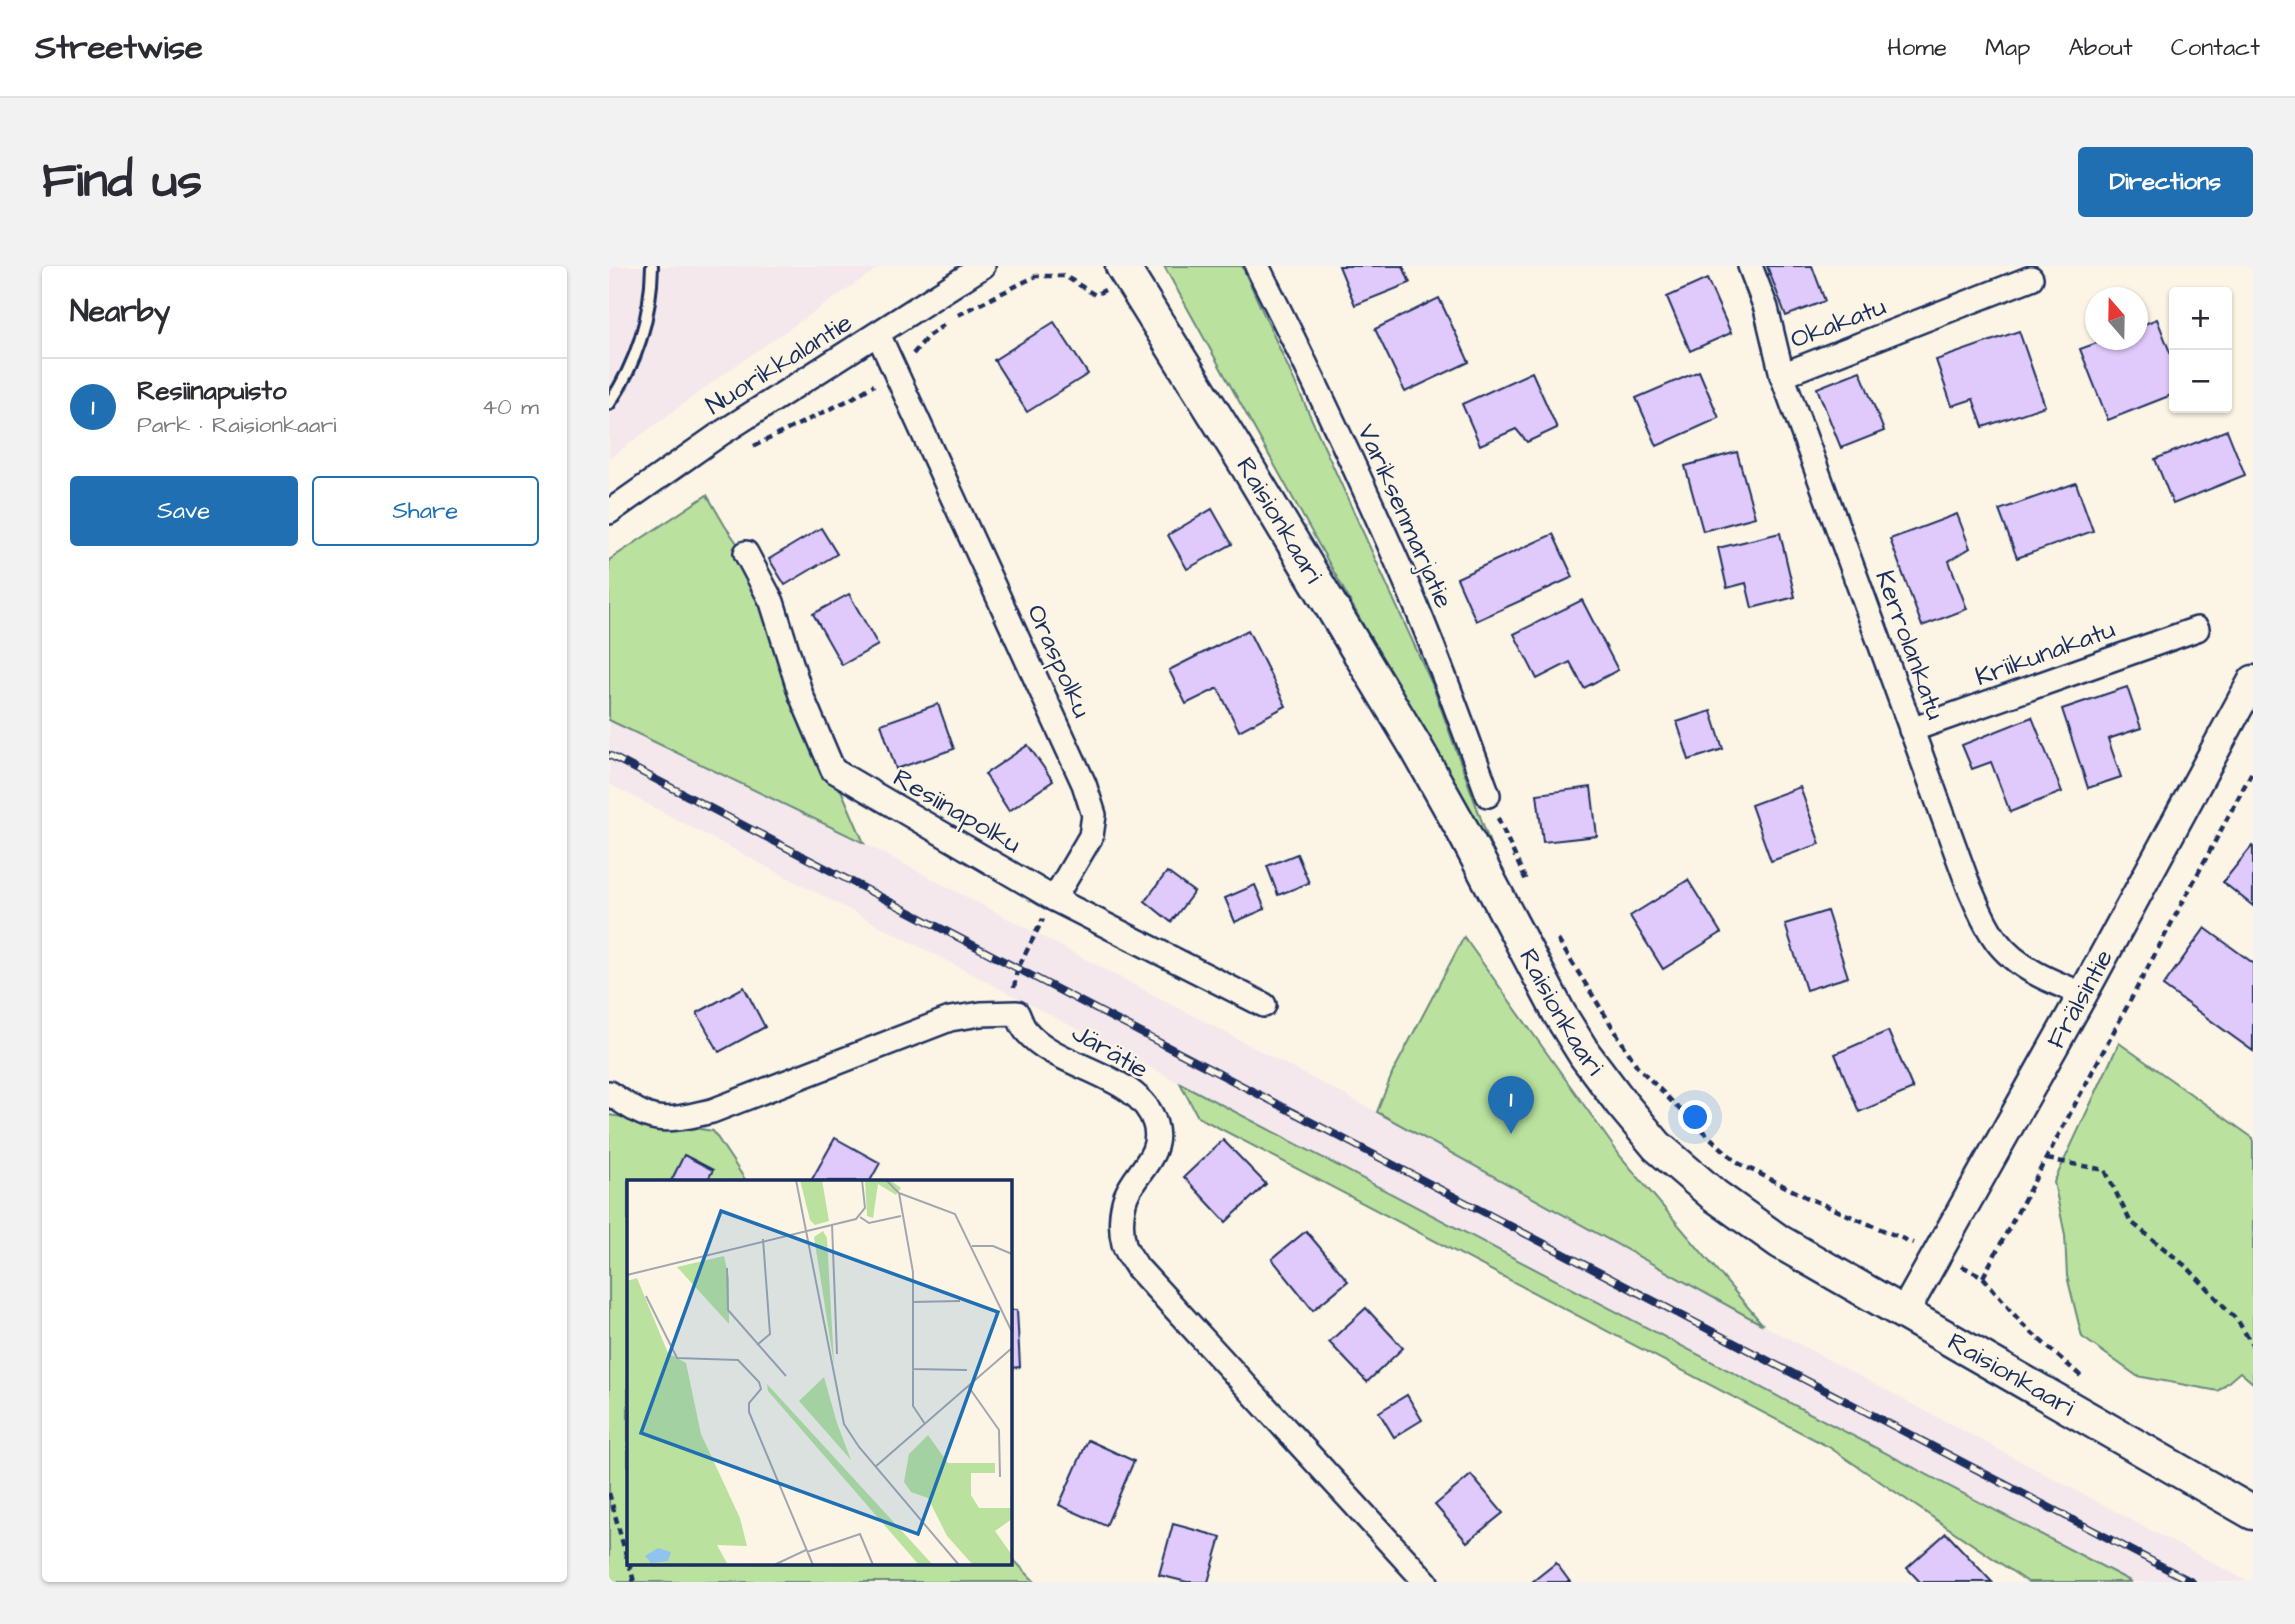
<!DOCTYPE html>
<html lang="en">
<head>
<meta charset="utf-8">
<style>
  body { margin:0; font-family:"Architects Daughter",sans-serif; background:#f2f2f3; color:#2b2b33 }
  .controls { position:absolute; right:21px; top:21px; display:grid; overflow:hidden; border-radius:7px; box-shadow:0 2px 5px #0004 }
  .controls button { width:63px; height:63px; display:grid; place-items:center; padding:0; border:0; border-bottom:2px solid #e1e1e2; background:#fff; color:#2b2b33; font:35px sans-serif }
  .compass { position:absolute; left:1476px; top:21px; width:63px; height:63px; border-radius:50%; background:#fff; box-shadow:0 2px 5px #0004; rotate:340deg }
  .you { position:absolute; left:1087px; top:852px; width:24px; height:24px; margin:-18px; border:5px solid #fff; border-radius:50%; background:#1a73e8; box-shadow:0 0 0 10px #1a73e833 }
  .badge { display:grid; place-items:center; width:46px; height:46px; border-radius:50%; background:#1f6fb2; color:#fff; font-size:23px; font-weight:700 }
  .pin { position:absolute; translate:-50% -58px; filter:drop-shadow(0 2px 4px #0008) }
  .pin::after { content:''; position:absolute; top:37px; width:24px; height:21px; background:inherit; clip-path:polygon(0 0,100% 0,50% 100%) }
  .list { margin:0; padding:0; list-style:none }
  h2 { display:flex; justify-content:space-between; align-items:center; height:91px; margin:0; padding:0 28px; font-size:30px }
  h2 small { font-size:23px; font-weight:400; color:#7c7c81 }
  .list li { display:grid; grid-template-columns:46px 1fr auto; gap:21px; align-items:center; box-sizing:border-box; height:98px; padding:0 28px; border-top:2px solid #e1e1e2 }
  .list b { display:block; font-size:26px; white-space:nowrap }
  .list p { margin:0; font-size:23px; white-space:nowrap; color:#7c7c81 }
  .list em { font-size:23px; font-style:normal; color:#7c7c81 }
  .actions { display:flex; gap:14px; padding:21px 28px }
  .actions a { flex:1; padding:16px 0; border:2px solid #1f6fb2; border-radius:7px; text-align:center; font-size:24px; color:#1f6fb2 }
  .actions .main { background:#1f6fb2; color:#fff }
  .map { position:relative; flex:none; width:1644px; height:1316px; overflow:hidden; border-radius:7px }
  header { display:flex; align-items:center; gap:42px; box-sizing:border-box; height:98px; padding:0 35px; background:#fff; border-bottom:2px solid #e1e1e2 }
  header strong { font-size:33px }
  nav { display:flex; gap:38px; margin-inline-start:auto; font-size:24px }
  .intro { display:flex; align-items:center; justify-content:space-between; box-sizing:border-box; height:168px; padding:0 42px }
  h1 { margin:0; font-size:49px }
  .button { padding:18px 32px; border-radius:7px; background:#1f6fb2; color:#fff; font-size:24px; font-weight:700 }
  main { display:flex; gap:42px; padding:0 42px }
  aside { flex:1; background:#fff; border-radius:7px; box-shadow:0 2px 5px #0004 }
  .map>svg:first-child { display:block }
  .built { fill:#f4e8ec }
  .green { fill:#bae29e; stroke:#6a887e; stroke-width:2 }
  .building { fill:#e0cafb; stroke:#1b2f5e; stroke-width:2 }
  .lines { fill:none; stroke-linecap:round; stroke-linejoin:round }
  .service-casing { stroke:#1b2f5e; stroke-width:16 }
  .minor-casing { stroke:#1b2f5e; stroke-width:28 }
  .tertiary-casing { stroke:#1b2f5e; stroke-width:33 }
  .secondary-casing { stroke:#1b2f5e; stroke-width:37 }
  .path { stroke:#1b2f5e; stroke-width:4.5; stroke-dasharray:7 5; stroke-linecap:butt }
  .service { stroke:#fcf5e5; stroke-width:10 }
  .minor { stroke:#fcf5e5; stroke-width:23 }
  .tertiary { stroke:#fcf5e5; stroke-width:28 }
  .secondary { stroke:#fcf5e5; stroke-width:32 }
  .rail-casing { stroke:#1b2f5e; stroke-width:8 }
  .rail { stroke:#fcf5e5; stroke-width:5; stroke-dasharray:16; stroke-linecap:butt }
  .labels { text-anchor:middle; dominant-baseline:central; stroke-width:5; stroke-linejoin:round; paint-order:stroke }
  .street-label { font-size:26px; fill:#1b2f5e; stroke:#fcf5e5 }
  .inset-road { fill:none; stroke:#a2a6af; stroke-width:2 }
  .view { fill:#1f6fb2; fill-opacity:0.15; stroke:#1f6fb2; stroke-width:3.5 }
  .inset-edge { fill:none; stroke:#1b2f5e; stroke-width:3.5 }
</style>
</head>
<body>
<header>
<strong>Streetwise</strong>
<nav><a>Home</a><a>Map</a><a>About</a><a>Contact</a></nav>
</header>
<div class="intro"><h1>Find us</h1><a class="button">Directions</a></div>
<main>
<aside>
<h2>Nearby<small></small></h2>
<ul class="list">
<li><span class="badge">1</span><div><b>Resiinapuisto</b><p>Park · Raisionkaari</p></div><em>40 m</em></li>
</ul>
<div class="actions"><a class="main">Save</a><a>Share</a></div>
</aside>
<div class="map">
<svg width="1644" height="1316" viewBox="0 0 1644 1316">
  <rect width="100%" height="100%" fill="#fcf5e5"/>
  <filter id="ink" filterUnits="userSpaceOnUse"><feTurbulence type="fractalNoise" baseFrequency=".0143" numOctaves="2"/><feDisplacementMap in="SourceGraphic" scale="14" xChannelSelector="R" yChannelSelector="G"/><feConvolveMatrix kernelMatrix="1 2 1 2 8 2 1 2 1" color-interpolation-filters="sRGB"/></filter>
  <g filter="url(#ink)">
    <!-- built -->
    <g class="built">
      <path d="M0,0H272L123,102L0,193Z"/>
      <path d="M0,454L255,577L768,846L1154,1059L1640,1316H1523L0,518Z"/>
    </g>
    <!-- green -->
    <g class="green">
      <path d="M555,0H633L823,418L883,583L806,452Z"/>
      <path d="M98,229L116,260L167,333L216,487L255,577L0,454V294Z"/>
      <path d="M855,671L1012,891L1154,1059L768,846L784,806Z"/>
      <path d="M1510,777L1644,872V1117L1631,1106L1609,1125L1528,1110L1473,1071L1458,1010L1456,969L1445,916Z"/>
      <path d="M571,817L1523,1316H1419L1220,1181L589,851Z"/>
      <path d="M0,849L104,865L137,915H19V1297H401V1290L426,1316H0Z"/>
    </g>
    <!-- building -->
    <g class="building">
      <path d="M730,0H794L801,17L746,39Z"/>
      <path d="M1158,0H1203L1216,35L1177,50Z"/>
      <path d="M1098,13L1122,67L1081,85L1058,31Z"/>
      <path d="M830,32L860,96L796,126L766,63Z"/>
      <path d="M1548,53L1565,97V128L1499,154L1471,83L1496,74H1528V61Z"/>
      <path d="M445,56L479,108L418,146L385,94Z"/>
      <path d="M1410,65L1436,140L1374,161L1364,133L1343,140L1327,94Z"/>
      <path d="M1090,105L1110,152L1048,180L1027,132Z"/>
      <path d="M1251,105L1275,165L1232,182L1208,122Z"/>
      <path d="M923,106L948,162L918,176L907,163L871,179L853,138Z"/>
      <path d="M1618,164L1636,209L1564,238L1546,193Z"/>
      <path d="M1128,186L1146,251L1094,265L1076,200Z"/>
      <path d="M1467,217L1484,265L1408,292L1390,244Z"/>
      <path d="M603,243L623,278L578,303L559,269Z"/>
      <path d="M1348,248L1361,282L1340,295L1358,343L1313,360L1281,273Z"/>
      <path d="M212,262L228,288L176,319L160,293Z"/>
      <path d="M1171,267L1186,331L1143,342L1137,317L1118,322L1109,282Z"/>
      <path d="M944,268L964,311L867,355L848,312Z"/>
      <path d="M240,328L269,379L233,399L204,348Z"/>
      <path d="M973,334L1009,404L975,422L961,396L928,413L905,368Z"/>
      <path d="M639,364L677,440L630,465L609,422L577,438L560,404Z"/>
      <path d="M1518,421L1532,462L1499,473L1512,511L1479,522L1453,443Z"/>
      <path d="M329,438L345,483L287,503L272,458Z"/>
      <path d="M1102,445L1114,483L1080,494L1068,456Z"/>
      <path d="M1423,451L1453,526L1401,546L1382,496L1363,503L1353,479Z"/>
      <path d="M419,479L444,515L400,545L376,508Z"/>
      <path d="M982,521L988,570L934,576L928,528Z"/>
      <path d="M1191,521L1211,578L1162,595L1142,539Z"/>
      <path d="M1643,580L1644,581V640L1614,616Z"/>
      <path d="M688,588L700,617L669,629L658,600Z"/>
      <path d="M558,606L585,626L562,656L536,635Z"/>
      <path d="M1079,614L1112,667L1054,703L1021,650Z"/>
      <path d="M646,619L656,643L626,656L616,632Z"/>
      <path d="M1218,645L1239,711L1197,724L1176,658Z"/>
      <path d="M1596,662L1644,697V785L1554,720Z"/>
      <path d="M135,721L156,761L110,786L88,747Z"/>
      <path d="M1279,765L1304,823L1250,846L1226,788Z"/>
      <path d="M226,872L271,897L261,915H202Z"/>
      <path d="M614,874L657,918L617,956L575,911Z"/>
      <path d="M75,889L104,904L98,915H62Z"/>
      <path d="M697,965L739,1015L704,1044L663,993Z"/>
      <path d="M757,1042L794,1082L758,1116L720,1076Z"/>
      <path d="M401,1044H408L411,1101L401,1102Z"/>
      <path d="M798,1129L813,1154L785,1171L770,1146Z"/>
      <path d="M479,1174L525,1195L497,1260L450,1239Z"/>
      <path d="M862,1209L894,1247L858,1276L826,1239Z"/>
      <path d="M564,1258L612,1271L599,1316H578L550,1309Z"/>
      <path d="M1337,1267L1383,1316H1311L1298,1302Z"/>
      <path d="M947,1297L961,1316H923Z"/>
    </g>
    <g class="lines">
      <!-- service casing -->
      <g class="service-casing">
        <path id="service" d="M0,138C28,97 42,49 43,0"/>
      </g>
      <!-- minor casing -->
      <g class="minor-casing">
        <g id="minor">
          <path d="M648,0C698,99 745,198 790,300C823,375 851,452 879,529"/>
          <path d="M1141,0L1157,42L1173,109L1360,621C1368,639 1375,658 1387,674C1407,702 1443,716 1474,728"/>
          <path d="M269,68L475,518L485,549L482,570L445,633"/>
          <path d="M1173,109L1422,12"/>
          <path d="M0,246L111,168L374,0"/>
          <path d="M137,287L163,336L192,429L224,504L445,633L655,739"/>
          <path d="M1302,464L1588,363"/>
          <path d="M0,827C45,858 51,857 103,845L341,753L372,748L408,747C411,753 413,761 418,766C449,803 532,808 546,858C555,889 527,905 517,930C512,944 511,963 515,978C517,986 524,994 528,1001L817,1316"/>
        </g>
      </g>
      <!-- tertiary casing -->
      <g class="tertiary-casing">
        <g id="tertiary">
          <path id="s1" d="M1295,1047L1474,728L1644,414"/>
        </g>
      </g>
      <!-- secondary casing -->
      <g class="secondary-casing">
        <g id="secondary">
          <path id="s2" d="M513,0L639,202L808,483L854,565L950,747L976,789L1013,838L1048,880L1105,929L1171,976L1644,1247"/>
        </g>
      </g>
      <!-- path -->
      <g class="path">
        <path d="M349,49L427,10H456L486,29L496,24"/>
        <path d="M304,88L319,70L339,56"/>
        <path d="M145,180L242,133L265,119"/>
        <path d="M889,552L918,617"/>
        <path d="M949,674L1028,800L1076,849L1129,897L1197,931L1304,977"/>
        <path d="M405,722L408,704L434,653"/>
        <path d="M1438,893L1496,904L1521,955L1579,1002L1629,1055L1644,1080"/>
        <path d="M1353,1000L1374,1011L1414,1059L1474,1112"/>
        <path d="M1374,1011L1644,504"/>
        <path d="M0,1227L19,1296"/>
        <path d="M20,1297L25,1316"/>
      </g>
      <!-- service -->
      <use href="#service" class="service"/>
      <!-- minor -->
      <use href="#minor" class="minor"/>
      <!-- tertiary -->
      <use href="#tertiary" class="tertiary"/>
      <!-- secondary -->
      <use href="#secondary" class="secondary"/>
      <!-- rail casing -->
      <g class="rail-casing">
        <path id="rail" d="M0,489L1583,1316"/>
      </g>
      <!-- rail -->
      <use href="#rail" class="rail"/>
    </g>
  </g>
  <g class="labels">
    <!-- street labels -->
    <g class="street-label">
      <text transform="translate(1229 57) rotate(-21)">Okakatu</text>
      <text transform="translate(170 98) rotate(-32)">Nuorikkalantie</text>
      <text transform="translate(796 250) rotate(66)">Variksenmarjatie</text>
      <text stroke="none"><textPath href="#s2" startOffset="299">Raisionkaari</textPath></text>
      <text transform="translate(1301 379) rotate(70)">Kerrolankatu</text>
      <text transform="translate(1436 387) rotate(-20)">Kriikunakatu</text>
      <text transform="translate(450 395) rotate(66)">Oraspolku</text>
      <text transform="translate(348 545) rotate(30)">Resiinapolku</text>
      <text stroke="none"><textPath href="#s1" startOffset="360">Frälsintie</textPath></text>
      <text stroke="none"><textPath href="#s2" startOffset="866">Raisionkaari</textPath></text>
      <text transform="translate(501 785) rotate(30)">Järätie</text>
      <text stroke="none"><textPath href="#s2" startOffset="1454">Raisionkaari</textPath></text>
    </g>
  </g>
  <!-- overview -->
  <g transform="translate(18 914)">
    <rect width="385" height="385" fill="#fcf5e5"/>
    <path d="M173,0H195L202,41L188,45L183,40ZM238,0H263L274,8L269,15L251,4L246,38L240,36ZM196,51L200,58L207,184L187,57ZM97,76L102,98V144L50,87ZM10,98L41,173L59,183L74,254L113,338L120,366L90,365L101,385H0V101ZM197,197L210,243L224,280L172,221ZM140,204L306,385H292L141,211ZM301,255L321,283H368V293H344V315L352,328H383L385,283V339L368,351L385,375V385H346L320,356L301,318L284,312L277,302L282,274Z" fill="#bae29e"/>
    <path d="M31,368L44,372L41,381L24,383L18,376Z" fill="#90c3ed"/>
    <path class="inset-road" d="M169,0L217,244L232,267L332,385M259,0L272,13L286,92V226L298,244M272,13L328,34L385,152M233,37L242,43L274,36M205,44L210,174M345,66H366L385,74M100,88L101,130L159,196M0,95L229,39L238,28L235,0M19,116L50,178L111,180L132,202L134,209L122,223V232L186,385M285,122L333,121M130,165L143,154L136,59M285,189L340,190M341,206L372,250L373,297M248,287L385,168M180,372L233,354L246,385M147,385L179,370"/>
    <path class="view" d="M94,31L371,132L291,354L14,253Z"/>
    <rect width="385" height="385" class="inset-edge"/>
  </g>
</svg>
<div class="controls">
<button>+</button>
<button>−</button>
</div>
<svg class="compass" viewBox="-18 -18 36 36"><path d="M0-13l5 13h-10z" fill="#e53935"/><path d="M0 13l5-13h-10z" fill="#7c7c81"/></svg>
<div class="you"></div>
<div class="pin badge" style="left:902px;top:868px">1</div>
</div>
</main>
</body>
</html>
